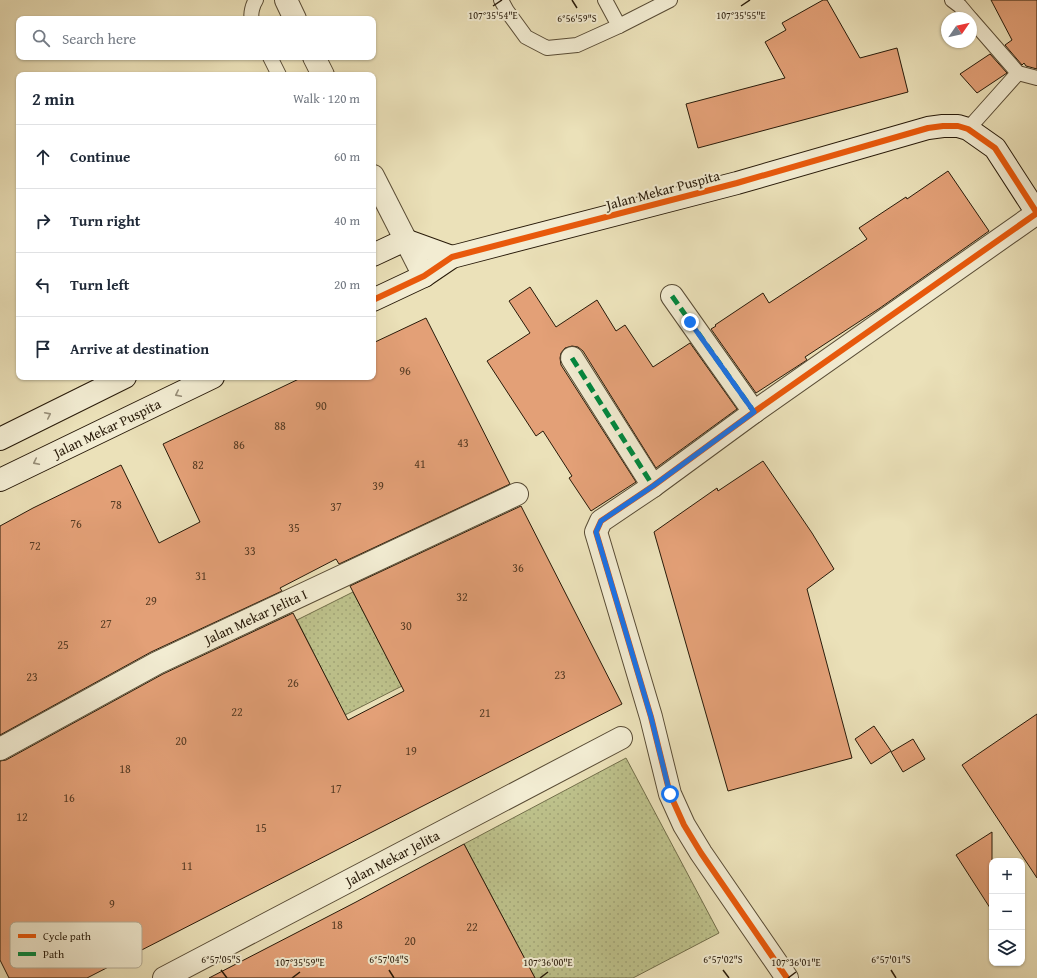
<!DOCTYPE html>
<html lang="en">
<head>
<meta charset="utf-8">
<style>
  body { margin:0; font-family:"Gentium Book Plus",serif; background:#f2f2f3; color:#1f2937 }
  .controls { position:absolute; right:12px; bottom:12px; display:grid; overflow:hidden; border-radius:8px; box-shadow:0 1px 3px #0004 }
  .controls button { width:36px; height:36px; display:grid; place-items:center; padding:0; border:0; border-bottom:1px solid #e0e1e3; background:#fff; color:#1f2937; font:20px sans-serif }
  .compass { position:absolute; left:941px; top:12px; width:36px; height:36px; border-radius:50%; background:#fff; box-shadow:0 1px 3px #0004; rotate:56deg }
  .stop { position:absolute; width:12px; height:12px; margin:-9px; border:3px solid #1a73e8; border-radius:50%; background:#fff }
  .stop.end { background:#1a73e8; border-color:#fff; box-shadow:0 1px 4px #0008 }
  .list { margin:0; padding:0; list-style:none }
  h2 { display:flex; justify-content:space-between; align-items:center; height:52px; margin:0; padding:0 16px; font-size:17px }
  h2 small { font-size:13px; font-weight:400; color:#747a83 }
  .list li { display:grid; grid-template-columns:26px 1fr auto; gap:12px; align-items:center; box-sizing:border-box; height:64px; padding:0 16px; border-top:1px solid #e0e1e3 }
  .list b { display:block; font-size:15px; white-space:nowrap }
  .list em { font-size:13px; font-style:normal; color:#747a83 }
  .icon { flex:none; width:22px; height:22px; fill:none; stroke:currentColor; stroke-width:2; stroke-linecap:round; stroke-linejoin:round }
  .map { position:relative; flex:none; width:1037px; height:978px; overflow:hidden }
  .search { position:absolute; background:#fff; box-shadow:0 1px 3px #0004; left:16px; top:16px; width:360px; height:44px; display:flex; align-items:center; gap:10px; box-sizing:border-box; padding:0 14px; border-radius:8px; color:#747a83; font-size:15px }
  .panel { position:absolute; background:#fff; box-shadow:0 1px 3px #0004; left:16px; top:72px; width:360px; height:308px; border-radius:8px }
  .map>svg:first-child { display:block }
  .grass { fill:url(#grass-dots); stroke:#726e4a }
  .building { fill:#e3a077; stroke:#281a09 }
  .lines { fill:none; stroke-linecap:round; stroke-linejoin:round }
  .lane-casing { stroke:#594c35; stroke-width:16 }
  .street-casing { stroke:#594c35; stroke-width:24 }
  .secondary-casing { stroke:#281a09; stroke-width:24 }
  .lane { stroke:#f2ecd2; stroke-width:14 }
  .street { stroke:#f2ecd2; stroke-width:22 }
  .secondary { stroke:#f2ecd2; stroke-width:22 }
  .quiet { stroke:#00873e; stroke-width:5; stroke-dasharray:10 5; stroke-linecap:butt }
  .cycleway-casing { stroke:#f2ecd2; stroke-width:8 }
  .cycleway { stroke:#e8590c; stroke-width:6 }
  .oneway { stroke:#978e78 }
  .route { stroke:#1a73e8; stroke-width:5 }
  .ticks { fill:none; stroke:#281a09; stroke-width:1.5 }
  .labels { text-anchor:middle; dominant-baseline:central; stroke-width:4; stroke-linejoin:round; paint-order:stroke }
  .number-label { font-size:12px; fill:#573c24 }
  .street-label { font-size:14px; fill:#281a09; stroke:#f2ecd2 }
  .key { fill:#f2ecd2; stroke:#b5ad96; stroke-width:1 }
  .key-label { font-size:11px; fill:#281a09 }
  .ticks-label { font-size:10px; text-anchor:middle; fill:#281a09; stroke:#f2ecd2; stroke-width:4; stroke-linejoin:round; paint-order:stroke }
</style>
</head>
<body>
<div class="map">
<svg width="1037" height="978" viewBox="0 0 1037 978">
  <defs>
    <pattern id="grass-dots" width="8" height="8" patternUnits="userSpaceOnUse"><rect width="8" height="8" fill="#bdc18b"/><path d="M2 2h.1M6 6h.1" fill="none" stroke="#a2a577" stroke-width="1.8" stroke-linecap="round"/></pattern>
  </defs>
  <rect width="100%" height="100%" fill="#ebe1b9"/>
  <filter id="stains"><feTurbulence type="fractalNoise" baseFrequency=".005" numOctaves="4"/><feColorMatrix values="0 0 0 0 .2 0 0 0 0 .09 0 0 0 0 .02 0 0 0 .5 -.17"/></filter>
  <radialGradient id="worn" r=".72"><stop offset=".6" stop-color="#630" stop-opacity="0"/><stop offset="1" stop-color="#630" stop-opacity=".3"/></radialGradient>
  <!-- grass -->
  <g class="grass">
    <path d="M353,592L402,686L345,715L297,620Z"/>
    <path d="M626,758L719,933L633,978H535L464,844Z"/>
  </g>
  <!-- building -->
  <g class="building">
    <path d="M823,0H827L860,58L897,48L908,92L698,148L686,104L785,78L765,42L786,30L782,23Z"/>
    <path d="M991,0H1037V69L1026,66L1024,63L1022,65L1005,45L1012,40Z"/>
    <path d="M990,54L1007,73L977,93L960,74Z"/>
    <path d="M948,171L989,231L880,308L805,357L807,360L756,393L711,329L716,326L715,325L763,293L769,303L867,239L859,228L906,197L907,199Z"/>
    <path d="M530,287L556,327L597,300L616,331L625,325L653,367L690,343L737,409L656,468L583,351L578,347L572,346L565,348L561,353L560,358L561,365L636,482L591,511L569,478L572,476L543,431L536,436L487,361L530,333L509,301Z"/>
    <path d="M426,318L510,484L339,564L336,559L280,588L282,591L151,652L0,735V526L33,508L121,465L159,543L200,522L163,444L303,377H373V343Z"/>
    <path d="M763,461L812,533L834,569L807,589L852,758L728,791L654,532L717,488L718,491Z"/>
    <path d="M521,506L622,704L87,978H9L0,960V761L6,760L163,674L293,613L348,720L404,691L350,586Z"/>
    <path d="M1037,714V878L962,765Z"/>
    <path d="M874,726L891,751L871,764L855,739Z"/>
    <path d="M913,739L925,759L903,772L891,752Z"/>
    <path d="M992,832V911L956,855Z"/>
    <path d="M464,844L535,978H209L356,902Z"/>
  </g>
  <g class="lines">
    <!-- lane casing -->
    <g class="lane-casing">
      <g id="lane">
        <path d="M501,0L507,11L526,37L547,48L577,45L619,26L670,0"/>
        <path d="M605,0L619,26"/>
        <path d="M952,0L960,6L970,18"/>
        <path d="M252,19C250,14 253,4 256,0"/>
        <path d="M971,19L1018,73L1037,78"/>
        <path d="M270,57L279,75"/>
        <path d="M968,129L1018,73"/>
      </g>
    </g>
    <!-- street casing -->
    <g class="street-casing">
      <g id="street">
        <path d="M286,0L295,19"/>
        <path d="M314,57L323,75"/>
        <path d="M373,176L424,276"/>
        <path d="M672,296L754,412"/>
        <path d="M572,358L653,486"/>
        <path id="s1" d="M0,749L157,663L517,494"/>
        <path id="s2" d="M164,978L621,738"/>
        <path d="M787,978L701,853L684,825L670,794L651,717L596,532L601,521L653,486L754,412L1037,213"/>
      </g>
    </g>
    <!-- secondary casing -->
    <g class="secondary-casing">
      <g id="secondary">
        <path d="M373,255L405,240L452,257"/>
        <path d="M373,300L424,276L452,257L737,183L928,128L943,126H958L968,129L995,148L1037,213"/>
        <path d="M0,439L125,377"/>
        <path id="s3" d="M0,480L213,377"/>
      </g>
    </g>
    <!-- lane -->
    <use href="#lane" class="lane"/>
    <!-- street -->
    <use href="#street" class="street"/>
    <!-- secondary -->
    <use href="#secondary" class="secondary"/>
    <!-- quiet -->
    <g class="quiet">
      <path d="M672,296L754,412"/>
      <path d="M572,358L653,486"/>
    </g>
    <!-- cycleway casing -->
    <g class="cycleway-casing">
      <g id="cycleway">
        <path d="M373,300L424,276L452,257L737,183L928,128L943,126H958L968,129L995,148L1037,213"/>
        <path d="M787,978L701,853L684,825L670,794L651,717L596,532L601,521L653,486L754,412L1037,213"/>
      </g>
    </g>
    <!-- cycleway -->
    <use href="#cycleway" class="cycleway"/>
  </g>
  <!-- one-way arrows -->
  <defs><path id="oneway-chevron" d="M-2-3.5L2.5 0L-2 3.5" fill="none" stroke-width="1.6" stroke-linecap="round" stroke-linejoin="round"/></defs>
  <g class="oneway">
    <use href="#oneway-chevron" transform="translate(178 394) rotate(154)"/>
    <use href="#oneway-chevron" transform="translate(48 415) rotate(-26)"/>
    <use href="#oneway-chevron" transform="translate(36 462) rotate(154)"/>
  </g>
  <g class="lines">
    <!-- route -->
    <path class="route" d="M670,794L651,717L596,532L601,521L653,486L754,412L690,322"/>
  </g>
  <!-- ticks -->
  <path class="ticks" d="M572,0L577,8M493,6L502,0M741,6L750,0M221,970L227,978M389,970L394,978M723,970L729,978M891,970L896,978M292,978L300,972M540,978L548,972M788,978L796,972"/>
  <g class="labels">
    <!-- number labels -->
    <g class="number-label">
      <text x="405" y="370">96</text>
      <text x="321" y="405">90</text>
      <text x="280" y="425">88</text>
      <text x="463" y="442">43</text>
      <text x="239" y="444">86</text>
      <text x="420" y="463">41</text>
      <text x="198" y="464">82</text>
      <text x="378" y="485">39</text>
      <text x="116" y="504">78</text>
      <text x="336" y="506">37</text>
      <text x="76" y="523">76</text>
      <text x="294" y="527">35</text>
      <text x="35" y="545">72</text>
      <text x="250" y="550">33</text>
      <text x="518" y="567">36</text>
      <text x="201" y="575">31</text>
      <text x="462" y="596">32</text>
      <text x="151" y="600">29</text>
      <text x="106" y="623">27</text>
      <text x="406" y="625">30</text>
      <text x="63" y="644">25</text>
      <text x="560" y="674">23</text>
      <text x="32" y="676">23</text>
      <text x="293" y="682">26</text>
      <text x="237" y="711">22</text>
      <text x="485" y="712">21</text>
      <text x="181" y="740">20</text>
      <text x="411" y="750">19</text>
      <text x="125" y="768">18</text>
      <text x="336" y="788">17</text>
      <text x="69" y="797">16</text>
      <text x="22" y="816">12</text>
      <text x="261" y="827">15</text>
      <text x="187" y="865">11</text>
      <text x="112" y="903">9</text>
      <text x="337" y="924">18</text>
      <text x="472" y="926">22</text>
      <text x="410" y="940">20</text>
    </g>
    <!-- street labels -->
    <g class="street-label">
      <text transform="translate(663 190) rotate(-15)">Jalan Mekar Puspita</text>
      <text stroke="none"><textPath href="#s3" startOffset="119">Jalan Mekar Puspita</textPath></text>
      <text stroke="none"><textPath href="#s1" startOffset="288">Jalan Mekar Jelita I</textPath></text>
      <text stroke="none"><textPath href="#s2" startOffset="258">Jalan Mekar Jelita</textPath></text>
    </g>
  </g>
  <!-- legend -->
  <rect x="10" y="922" width="132" height="46" rx="6" class="key"/>
  <rect x="18" y="934" width="18" height="4" fill="#e8590c"/>
  <rect x="18" y="952" width="18" height="4" fill="#00873e"/>
  <g class="key-label">
    <text x="43" y="940">Cycle path</text>
    <text x="43" y="958">Path</text>
  </g>
  <g class="ticks-label">
    <text x="493" y="19">107°35'54"E</text>
    <text x="741" y="19">107°35'55"E</text>
    <text x="577" y="22">6°56'59"S</text>
    <text x="221" y="963">6°57'05"S</text>
    <text x="389" y="963">6°57'04"S</text>
    <text x="723" y="963">6°57'02"S</text>
    <text x="891" y="963">6°57'01"S</text>
    <text x="300" y="966">107°35'59"E</text>
    <text x="548" y="966">107°36'00"E</text>
    <text x="796" y="966">107°36'01"E</text>
  </g>
  <rect width="100%" height="100%" filter="url(#stains)"/>
  <rect width="100%" height="100%" fill="url(#worn)"/>
</svg>
<div class="controls">
<button>+</button>
<button>−</button>
<button><svg class="icon" aria-label="layers" viewBox="0 0 24 24"><path d="M12 4l9 5-9 5-9-5zM3 14l9 5 9-5"/></svg></button>
</div>
<svg class="compass" viewBox="-18 -18 36 36"><path d="M0-13l5 13h-10z" fill="#e53935"/><path d="M0 13l5-13h-10z" fill="#747a83"/></svg>
<div class="stop" style="left:670px;top:794px"></div>
<div class="stop end" style="left:690px;top:322px"></div>
<div class="search"><svg class="icon" aria-label="search" viewBox="0 0 24 24"><circle cx="10" cy="10" r="6"/><path d="M15 15l6 6"/></svg>Search here</div>
<section class="panel">
<h2>2 min<small>Walk · 120 m</small></h2>
<ul class="list">
<li><svg class="icon" aria-label="ahead" viewBox="0 0 24 24"><path d="M12 20V5M6 11l6-6 6 6"/></svg><div><b>Continue</b></div><em>60 m</em></li>
<li><svg class="icon" aria-label="right" viewBox="0 0 24 24"><path d="M7 20v-9h11M14 6l5 5-5 5"/></svg><div><b>Turn right</b></div><em>40 m</em></li>
<li><svg class="icon" aria-label="left" viewBox="0 0 24 24"><path d="M17 20v-9H6M10 6l-5 5 5 5"/></svg><div><b>Turn left</b></div><em>20 m</em></li>
<li><svg class="icon" aria-label="arrive" viewBox="0 0 24 24"><path d="M6 21V4h12l-3 4 3 4H6"/></svg><div><b>Arrive at destination</b></div></li>
</ul>
</section>
</div>
</body>
</html>
